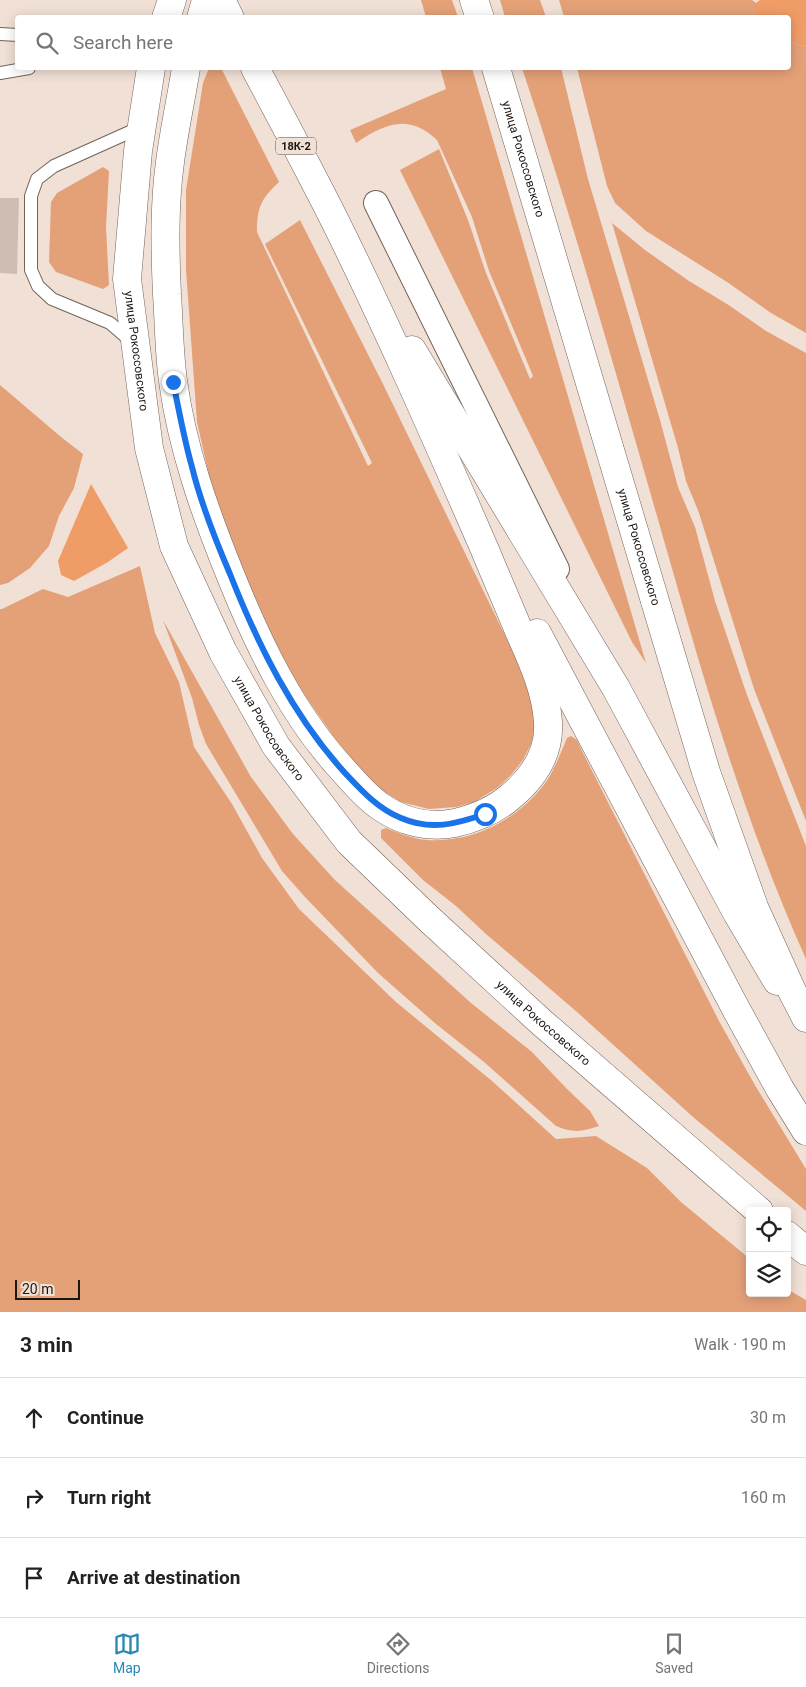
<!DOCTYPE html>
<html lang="en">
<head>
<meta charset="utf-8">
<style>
  body { margin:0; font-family:Roboto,sans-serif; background:#f2f2f2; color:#222 }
  .controls { position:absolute; right:15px; bottom:15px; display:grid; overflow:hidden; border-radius:5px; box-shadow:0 2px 12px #0003 }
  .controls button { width:45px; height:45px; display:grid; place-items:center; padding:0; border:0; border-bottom:1px solid #e0e0e0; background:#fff; color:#222; font:25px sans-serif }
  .scale { position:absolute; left:15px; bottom:12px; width:65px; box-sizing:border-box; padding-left:5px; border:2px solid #1d1714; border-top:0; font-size:14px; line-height:18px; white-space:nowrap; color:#1d1714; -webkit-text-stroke:4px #f1e0d5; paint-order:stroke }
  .stop { position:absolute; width:15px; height:15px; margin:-11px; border:4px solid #1a73e8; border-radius:50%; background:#fff }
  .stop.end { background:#1a73e8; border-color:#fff; box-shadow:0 1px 5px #0008 }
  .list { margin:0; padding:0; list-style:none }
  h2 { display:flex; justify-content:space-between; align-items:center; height:65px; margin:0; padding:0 20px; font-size:21px }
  h2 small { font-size:16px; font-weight:400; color:#767676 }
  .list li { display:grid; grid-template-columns:32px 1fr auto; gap:15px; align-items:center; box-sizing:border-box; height:80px; padding:0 20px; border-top:1px solid #e0e0e0 }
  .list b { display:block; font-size:19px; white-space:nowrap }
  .list em { font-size:16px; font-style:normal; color:#767676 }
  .icon { flex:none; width:28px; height:28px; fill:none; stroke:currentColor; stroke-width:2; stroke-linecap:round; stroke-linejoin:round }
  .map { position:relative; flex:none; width:806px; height:1312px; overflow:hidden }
  .search { position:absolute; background:#fff; box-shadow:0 2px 12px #0003; left:15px; right:15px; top:15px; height:55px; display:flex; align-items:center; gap:12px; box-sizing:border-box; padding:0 18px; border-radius:5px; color:#767676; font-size:19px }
  .sheet { height:305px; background:#fff }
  nav { display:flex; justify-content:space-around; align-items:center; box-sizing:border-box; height:70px; border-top:1px solid #e0e0e0; background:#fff; font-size:14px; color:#767676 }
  nav a { display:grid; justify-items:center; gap:2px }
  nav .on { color:#2888b3 }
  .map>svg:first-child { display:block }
  .green { fill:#e4a178 }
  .forest { fill:#f09c67 }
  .building { fill:#cebdb3 }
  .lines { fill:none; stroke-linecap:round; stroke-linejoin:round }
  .service-casing { stroke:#72635a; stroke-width:14 }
  .minor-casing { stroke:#72635a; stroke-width:26 }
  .primary-casing { stroke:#72635a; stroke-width:29 }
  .trunk-casing { stroke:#72635a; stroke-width:29 }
  .service { stroke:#fff; stroke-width:12 }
  .minor { stroke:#fff; stroke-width:24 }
  .primary { stroke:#fff; stroke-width:28 }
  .trunk { stroke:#fff; stroke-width:28 }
  .route { stroke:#1a73e8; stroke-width:6 }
  .labels { text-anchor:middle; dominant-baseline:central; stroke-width:4; stroke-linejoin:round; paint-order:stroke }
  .shield { fill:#f1e0d5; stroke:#5d534e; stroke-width:1 }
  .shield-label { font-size:11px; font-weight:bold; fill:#1d1714 }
  .street-label { font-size:12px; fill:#1d1714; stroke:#f1e0d5 }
</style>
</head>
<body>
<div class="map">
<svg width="806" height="1312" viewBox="0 0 806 1312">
  <rect width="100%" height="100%" fill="#f1e0d5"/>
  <!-- green -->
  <g class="green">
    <path d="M421,0H452L458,17H426Z"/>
    <path d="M500,0H540L546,17H505Z"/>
    <path d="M559,0H752L756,3V17H564Z"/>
    <path d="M789,41L806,47V333L771,313L727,282L646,231L615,203L607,186L577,68H788Z"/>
    <path d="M209,68H221L279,182C261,199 257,207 257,232L368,466L372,463L265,244L300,220L383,384L515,656L533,704L536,726L531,744L523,760L511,775L497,788L474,802L456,807L429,809L401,802L378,788L361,771L336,740L303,693L270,638L234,552L213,493L197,422L186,270V190L203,83Z"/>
    <path d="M440,68H472L646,663L632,642L400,170L439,149L468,220L486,273L530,379L533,376L489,271L472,217L437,140C408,113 385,124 356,143L350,130L446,89Z"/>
    <path d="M522,68H561L588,179L660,420L678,487L695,527L715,601L747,695L806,846V959C743,819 701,670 659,523C615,370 572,218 522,68Z"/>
    <path d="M103,167L109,171L106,227L109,285L103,289L56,272L49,262L51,202L57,193Z"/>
    <path d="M612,223L645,250L689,281L727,304L766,331L806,353V821L754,689L699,513L686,481L678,448Z"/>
    <path d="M0,385L61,437L83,454L74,488L59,516L49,546L30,568L8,583L0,585Z"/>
    <path d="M140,566L155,633L179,682L194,747L232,804L262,858L299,909L396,1002L492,1081L556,1139L596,1136L647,1168L681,1202L750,1259V1293H787V1289L806,1300V1312H0V609H2L43,589L68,597Z"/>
    <path d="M163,620L251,777L293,834L335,880L471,1003L532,1052L566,1088L590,1111L599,1126C582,1132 573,1133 556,1126L484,1062L436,1024L378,973L305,897L282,871L206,744L199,725L192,698Z"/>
    <path d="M571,736L577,740L581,749L719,1021L756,1087L806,1169V1211L693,1117L577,1012L486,934L456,906L423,880L381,838V830L386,828C399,833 413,839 427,840C472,843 515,821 543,786C554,772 560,754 567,738Z"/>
  </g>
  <!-- forest -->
  <g class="forest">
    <path d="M760,0H806V47L789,41L788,18L756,17V3Z"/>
    <path d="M91,484L128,548L108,562L74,581L61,575L58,561Z"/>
  </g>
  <!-- building -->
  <path class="building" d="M0,198H19L17,274L0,273Z"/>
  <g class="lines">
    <!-- service casing -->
    <g class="service-casing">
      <g id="service">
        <path d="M0,34L18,35"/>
        <path d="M0,73L29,68"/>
        <path d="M132,342L110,323L52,299L38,286L31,270V196L37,179L54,166L141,127"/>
      </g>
    </g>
    <!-- minor casing -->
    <g class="minor-casing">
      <path id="minor" d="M376,203L557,569"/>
    </g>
    <!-- primary casing -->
    <g class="primary-casing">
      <g id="primary">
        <path d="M221,0L230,18"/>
        <path d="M201,18L206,0"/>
        <path d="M186,68C181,99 174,131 170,162C164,206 165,250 167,294C169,323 169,352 173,381C182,448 205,512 230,574C258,644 292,715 343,770C355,783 366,797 381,807C403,822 429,828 455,823C476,818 494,811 510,797C533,778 550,753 548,722C546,690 532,660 519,631C508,604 496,577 485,550C437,440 389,330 336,223C310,171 282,119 255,68"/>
        <path d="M412,350L616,688L737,913L777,981"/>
        <path d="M537,633L736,1009L780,1089L806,1131"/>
      </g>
    </g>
    <!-- trunk casing -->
    <g class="trunk-casing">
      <g id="trunk">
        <path d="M474,0L480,18"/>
        <path d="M166,18L172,0"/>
        <path id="s1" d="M151,68L138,151L127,279L149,448L174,546L223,652L276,746L349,842L429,919L540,1021L759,1211"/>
        <path id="s2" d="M496,68L706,772L754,907L792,991L806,1018"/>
        <path d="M787,1235L806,1251"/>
      </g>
    </g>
    <!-- service -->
    <use href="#service" class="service"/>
    <!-- minor -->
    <use href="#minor" class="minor"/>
    <!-- primary -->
    <use href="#primary" class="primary"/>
    <!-- trunk -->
    <use href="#trunk" class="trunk"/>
  </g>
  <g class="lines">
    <!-- route -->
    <path class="route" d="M173,382C179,410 184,439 192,467C201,504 215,539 230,574C258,645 293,716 345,773C361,790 378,809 401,818C431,831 456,824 485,814"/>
  </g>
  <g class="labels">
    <!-- shield labels -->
    <rect class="shield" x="276" y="137.5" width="40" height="17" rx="4"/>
    <g class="shield-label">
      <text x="296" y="146">18К-2</text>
    </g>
    <!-- street labels -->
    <g class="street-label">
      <text stroke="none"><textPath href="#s2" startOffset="95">улица Рокоссовского</textPath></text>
      <text stroke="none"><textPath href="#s1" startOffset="285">улица Рокоссовского</textPath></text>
      <text stroke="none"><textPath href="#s2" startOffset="500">улица Рокоссовского</textPath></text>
      <text stroke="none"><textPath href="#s1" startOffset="690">улица Рокоссовского</textPath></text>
      <text stroke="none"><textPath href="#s1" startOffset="1095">улица Рокоссовского</textPath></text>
    </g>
  </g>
</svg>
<div class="controls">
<button><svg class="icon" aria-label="locate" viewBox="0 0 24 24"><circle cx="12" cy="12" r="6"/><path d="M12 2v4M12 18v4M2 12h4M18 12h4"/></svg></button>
<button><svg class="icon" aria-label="layers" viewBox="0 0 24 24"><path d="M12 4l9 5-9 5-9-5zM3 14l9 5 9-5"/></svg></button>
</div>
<div class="scale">20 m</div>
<div class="stop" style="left:485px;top:814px"></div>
<div class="stop end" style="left:173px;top:382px"></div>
<div class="search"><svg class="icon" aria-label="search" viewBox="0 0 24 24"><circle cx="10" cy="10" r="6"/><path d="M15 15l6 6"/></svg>Search here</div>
</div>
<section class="sheet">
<h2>3 min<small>Walk · 190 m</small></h2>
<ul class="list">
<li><svg class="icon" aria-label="ahead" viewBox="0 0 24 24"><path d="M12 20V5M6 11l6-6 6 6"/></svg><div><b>Continue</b></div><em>30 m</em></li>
<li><svg class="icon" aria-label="right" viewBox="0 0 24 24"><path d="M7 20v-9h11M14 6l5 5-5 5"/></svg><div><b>Turn right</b></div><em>160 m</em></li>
<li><svg class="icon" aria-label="arrive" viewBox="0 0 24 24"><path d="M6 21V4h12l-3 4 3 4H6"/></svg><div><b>Arrive at destination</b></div></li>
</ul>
</section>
<nav>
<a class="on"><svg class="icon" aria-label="map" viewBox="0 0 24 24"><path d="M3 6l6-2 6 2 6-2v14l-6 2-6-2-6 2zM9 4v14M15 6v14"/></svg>Map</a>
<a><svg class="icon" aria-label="directions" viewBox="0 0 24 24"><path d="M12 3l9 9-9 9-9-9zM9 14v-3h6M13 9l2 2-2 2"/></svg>Directions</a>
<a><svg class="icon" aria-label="saved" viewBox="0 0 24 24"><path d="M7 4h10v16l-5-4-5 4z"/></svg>Saved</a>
</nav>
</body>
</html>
